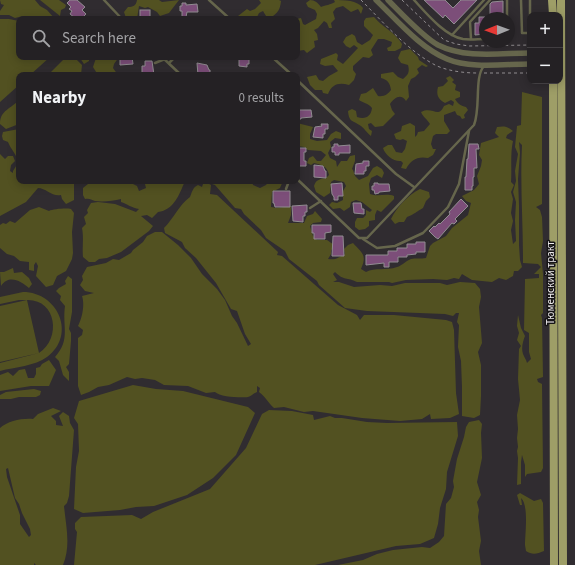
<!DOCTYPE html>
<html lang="en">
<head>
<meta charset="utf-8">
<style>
  body { margin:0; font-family:"Source Sans 3",sans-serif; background:#302e31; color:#f1f3f6 }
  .controls { position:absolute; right:12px; top:12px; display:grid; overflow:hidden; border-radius:8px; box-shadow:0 2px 10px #0003 }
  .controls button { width:36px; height:36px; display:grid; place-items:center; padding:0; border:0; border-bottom:1px solid #413e41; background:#242124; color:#f1f3f6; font:20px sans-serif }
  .compass { position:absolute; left:479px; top:12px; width:36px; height:36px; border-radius:50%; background:#242124; box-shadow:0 2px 10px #0003; rotate:269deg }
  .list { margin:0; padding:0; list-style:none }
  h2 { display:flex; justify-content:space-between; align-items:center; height:52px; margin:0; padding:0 16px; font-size:17px }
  h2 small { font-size:13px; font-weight:400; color:#a3a3a6 }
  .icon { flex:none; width:22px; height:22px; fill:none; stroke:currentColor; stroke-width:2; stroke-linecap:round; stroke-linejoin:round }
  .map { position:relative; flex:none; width:575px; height:565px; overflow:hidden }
  .search { position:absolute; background:#242124; box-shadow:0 2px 10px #0003; left:16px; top:16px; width:284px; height:44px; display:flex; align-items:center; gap:10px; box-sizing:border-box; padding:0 14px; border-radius:8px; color:#a3a3a6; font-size:15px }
  .panel { position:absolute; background:#242124; box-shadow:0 2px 10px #0003; left:16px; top:72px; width:284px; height:112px; border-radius:8px }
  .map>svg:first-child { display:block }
  .green { fill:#525121; fill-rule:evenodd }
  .building { fill:#7c4e79; stroke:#918c91 }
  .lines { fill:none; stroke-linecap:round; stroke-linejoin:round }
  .path { stroke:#908c8f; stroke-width:1; stroke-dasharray:3 3; stroke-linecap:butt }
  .service { stroke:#66664c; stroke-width:2.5 }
  .minor { stroke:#66664c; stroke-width:5.5 }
  .primary { stroke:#9e9e67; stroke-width:8 }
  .labels { text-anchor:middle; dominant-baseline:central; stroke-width:3; stroke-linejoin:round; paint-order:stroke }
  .street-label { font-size:11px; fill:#efecee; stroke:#171517 }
</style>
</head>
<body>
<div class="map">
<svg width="575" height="565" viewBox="0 0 575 565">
  <rect width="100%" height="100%" fill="#302c30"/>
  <!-- green -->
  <g class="green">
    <path d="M0,0H35L40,6L47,10L55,19H28L23,16L15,18L9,15H0V11L4,5L1,4Z"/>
    <path d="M40,0H59L66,5L65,8L61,10L60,16Z"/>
    <path d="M137,0H159L162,2L179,0L169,13L160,16L157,12L148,7L145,8L139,6L137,19L126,18L124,12L128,7C133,7 136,6 137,0Z"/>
    <path d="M259,0H279L281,1C280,10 278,13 270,18L266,16L263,11L259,13L256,19H242L238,16L247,9L250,11L255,9L261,3Z"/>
    <path d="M310,0C315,0 318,3 321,7C326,5 330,5 335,2L334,0C345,0 357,0 363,8L361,14L358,9L351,12L343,6L336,8L333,12L335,19L331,23L332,28H329L327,23L324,21L318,28L314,30L317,34L318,40L314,41L315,47L307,53L304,50L297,51V19H296L301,18L303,24L305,25L316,19L317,14L315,10L308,7L306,3Z"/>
    <path d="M374,17C382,27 395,32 402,44L401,48L395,51H388L387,48L391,46L392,42L384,39H378L371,50L373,55L369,58L363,57L353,66V70L356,74L354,80L349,85C339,82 332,84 328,94L323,93L322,90H315L310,85L307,77L316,75L319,80L323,81L329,76L338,71L333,65L325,66L320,64L321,59L336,53L338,55L337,60L343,64L358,48L354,45L350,48L346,46L343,42L346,37L352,34L355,36L357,42L362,45L370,40L373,35L364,26V21L366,18Z"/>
    <path d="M0,19H9L19,21V57H50L30,75H19V85L0,102Z"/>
    <path d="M410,49L418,57L419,60L428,66L426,67L422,65L417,69L419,73L415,77L411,79L408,86L409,97L406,101C401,93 394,98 390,104L392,110L395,114L383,126L375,127L371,123L368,124L369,129L372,131L371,136C367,133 364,128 361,126C353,120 349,123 348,111L352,109L356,111L357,117C366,120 371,116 372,108C368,103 363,103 359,100L361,94L366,93L373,88L378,96C384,97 388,94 391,90C390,83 388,80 381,78V74L393,72L398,77L403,79C408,75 410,72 408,65L401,63L398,58L401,51Z"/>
    <path d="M66,57H89V61L84,64L80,58H75L82,65L81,75H48Z"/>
    <path d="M95,57H119L114,64L113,68L118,75H98L93,67L96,58Z"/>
    <path d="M450,76L454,80L452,82L456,85L455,90L460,92V97L455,99C458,104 461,106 466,107L468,110L464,115L465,118L462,119L460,116L457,115L455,111L444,115V121L450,131L447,134H436L433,136L431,144L433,149H436L433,155L428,158C417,156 411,160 406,169L401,168L403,163L401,161C394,162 385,155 383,148L388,145H392L396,152L402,153L405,149L407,141L403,139L400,140L396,139L394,134L401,131L402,126L410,123L415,126V137L417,135L418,132L424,131L430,124C427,119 423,117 421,112C433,106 438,119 444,106L449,104L453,106L454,102L451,100L445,103C438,99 436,95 438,87L443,86L448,81L446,78Z"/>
    <path d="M522,92L542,97V204L536,207L540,210L542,217L543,241L541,253L543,274V313L541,315L542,318L543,377L537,379L538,382L542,384L543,468L541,472L527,474L525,477V465L522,455L521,462V484L517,485L518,458L517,451L518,447L517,438L518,429L517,415L520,400L518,379L519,349L521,346L517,340L519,333L517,326L518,315L521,328L525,336C523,341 521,348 523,354C524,357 526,359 527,363L531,359L529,352V333L524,330L525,281V279L539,278V274H534L541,267L538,264L523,263V259C523,221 520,183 522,145L519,142L520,153L518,179L519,205V245L520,260L522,267L518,271H514L513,276L506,280L499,278L492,282L472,280L462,274L459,279L454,278L447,280L433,279L406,280L392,283L389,282H357C347,277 344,281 335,272L333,274L337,280L333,282H339L354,287L380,285L392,286L405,283H440L447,285L460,282L475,283L480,289L481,297L479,307L482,343L478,352L481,365V396L480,415L474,418L462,416V387L461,361L458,347L459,325L457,322L459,313H456L453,316L445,314L367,311L345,308L319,285L317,281L289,259L285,251L266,238L261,230L244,214L241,209L235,208L215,185L212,184L211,181H225L223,184H229L232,181H252L253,185L260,188L266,185L269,181H283L280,188L272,192L271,207L277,208L291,206V215L288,223H304L307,216L313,214L315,211L322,219L321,222L313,223L310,226L313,236L317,240H327L334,245L331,251V254L328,259C336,260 338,258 345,254L344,249L348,245L353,243C363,254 367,255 361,269L366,272C375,267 386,271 397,267C402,266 405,261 411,259C415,258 421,259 426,258L430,246L433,243L446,236L452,228L468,215L471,203L466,201L462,196L474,190L479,184L477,176L481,166L482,160L479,155L481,143L499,137L495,133L497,127C504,126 507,126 513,131L507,135L506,138L513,141C510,154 512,169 511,182L514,185L511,192L513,199L511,213L513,221L511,230L513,244L516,241L515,220L516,202L513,192L516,181L515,171L518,154L515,147L517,126L521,125Z"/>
    <path d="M19,100V124L6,129L0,124C0,110 11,109 19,100Z"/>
    <path d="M297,123L313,127L310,134V139L317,141L327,140L331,134L336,131L341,133V139L335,138L330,142L331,147L328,153L330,158L336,161L337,167L341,161H347L350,156L355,155V161L352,169L353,170L355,176L359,180L368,176L373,168L377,166L382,169L384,173L382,178L377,175L371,178L369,184L370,194C378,197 386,193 394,196V199L381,212L377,210L375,215V220L369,221V226L365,229L359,230L355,227V222L357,218H363L366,215V210L370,212L372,210L362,202L356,200L351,202L350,207L344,211L340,208L333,209L329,205L332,202L337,203L343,200V191L346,186L344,182L334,180L331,182L330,193L324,197L316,192L314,186C316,180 319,179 326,178L329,175C327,166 322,165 314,163L311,165L307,163L309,158L313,156L317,161H321L326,155L321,151L308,150L304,147L297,146Z"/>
    <path d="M19,129V181H74V200L66,204L62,199L61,195C52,197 46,188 38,188L26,202L0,216V154L5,159L8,156H13L15,161L11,165L10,171L13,173V171L18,163C17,154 11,150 8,142L3,140L2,136L3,132Z"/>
    <path d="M89,181H133L125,184H133L137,186L139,191L146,188L145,184H140L134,181H185C179,195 174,210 158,212L152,218L147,215L141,216L153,226L149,231L121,252L107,258L99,259L95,262H89L83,257C82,247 84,238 82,228L86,224L84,217L88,213L87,210L91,203L98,202L115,204L136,212L139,209C132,208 127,204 121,202V199C113,201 103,202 95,201C91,200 90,198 85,199L83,195V188L88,184Z"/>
    <path d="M204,181L211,185L210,194L217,195L278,252L277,255L282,256L338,305L357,315L360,320L364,315H394L446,320L452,322L454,330L456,393L459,414L450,418L431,419L430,414L422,419L400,421L362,418L313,411L304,412L284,407L274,408C268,403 266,397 259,392L260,388L257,386V392C254,393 251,396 248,397C241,398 220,397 215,392L206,393L188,386L164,385L155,380L142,378L135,379L127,377L109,385L98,387L89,392L81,395L78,386V338L82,335L83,330L78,326C82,318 85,305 82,296L94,293L85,291L80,285L83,280L82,276L87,267L106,263L113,259L119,260L131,253L133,250L143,242L147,236L155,232H162L178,245L191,258L202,274L217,289L225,300L232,316L237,323L248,346L251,344L245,334L237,311L231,309L216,283L196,258L185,248L182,242L165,233L164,228C174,218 179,205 190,197C192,192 193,187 198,185L202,187Z"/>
    <path d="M420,189L429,192L430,197L426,201L423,208C417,211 413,215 407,217L404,222H399L395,224L391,219C397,207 408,195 420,189Z"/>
    <path d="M39,207L49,211C53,209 66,208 71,209L74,213L72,232L73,253L72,259L66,271L57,276L53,285L46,287L36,276L38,266L36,262L34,265V271L29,270V262L20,261L14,256L7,254L0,248V225L3,223L6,224L10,221L15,223L30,210Z"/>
    <path d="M13,268L14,273L22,272L29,278L32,284L29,288C21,281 9,274 1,286L0,272H4Z"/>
    <path d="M68,276L72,279V312L69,329L71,333V341L69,364L66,367L69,372V381L63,375L59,361L55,357C71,339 62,327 65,306L60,300L61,296L56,291L59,288L66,284L65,281Z"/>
    <path d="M23,292C58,292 77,335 47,357C35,366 15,367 0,371V363L39,353L0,362V306L27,300H19L0,304V297ZM27,300C56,299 62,338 39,353Z"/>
    <path d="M49,360L56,370L49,386H31L0,391V375L8,372L13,376L19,370L25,369L28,378H34L36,374V368L40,367L42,364Z"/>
    <path d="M133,385L156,389L183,391L248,407L255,413L236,455L213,478L187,495L154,506L136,507L120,510L83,513L74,509L76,467L79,451L78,424L74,418L79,401Z"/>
    <path d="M34,389L41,391L40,395L36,397H19L11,399H0V395L6,392Z"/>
    <path d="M53,408L61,411L51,416L56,421V425L63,426L59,416L63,412L69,416L70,423L74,430L69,496L67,503L64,506C66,527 71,545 63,565H36L34,563V565H0V428C8,421 22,418 33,419L38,414ZM8,468L15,498L19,504L22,513L30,529L31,535L29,537L20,524V515L7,477L6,469Z"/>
    <path d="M269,410L292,411L313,415L314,420L330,416L335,418H342L367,422L387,423L457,422L458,436L447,472L446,489L440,508L438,524L434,538L420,544L396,546L315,565H74L77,532L75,529V523L81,517L132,515L141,519L153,512L210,489L246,448L262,414Z"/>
    <path d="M479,420L482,424L481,433L482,458L477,482L481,495L477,502L479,510L478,517L481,541L479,551L481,565H338L363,560L377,554L393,550L422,547L430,548L439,542L444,536L446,504L451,498L454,487L453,481L457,459L464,437L466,427L469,422Z"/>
    <path d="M520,493L534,501L541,499L543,503L544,551C537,554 532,555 526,551L525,545C525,534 529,505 521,498L522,505H520L517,495Z"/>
  </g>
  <!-- building -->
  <g class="building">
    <path d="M70,0H77L85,7L82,10L86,14L81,19L75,18L70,14L72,11L69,9L71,7L67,3Z"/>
    <path d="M424,0H445L453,8L461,0H477L454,24L445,15L443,18Z"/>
    <path d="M503,1V18H490V4L492,2Z"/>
    <path d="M182,3H186V5L197,4L198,12H187L186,17H182V11H180V6H182Z"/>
    <rect x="140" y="10" width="10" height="9"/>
    <path d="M479,17H485V34L475,35V23H479Z"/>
    <path d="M120,57H132L133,64L120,65Z"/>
    <path d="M239,57H249V64H247V67L239,66Z"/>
    <path d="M145,61H152L154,75H142V66H145Z"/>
    <path d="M197,63L207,65L209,70H210V75H198Z"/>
    <path d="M297,110H311L312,117L301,118V119H297Z"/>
    <path d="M321,124H328V129H325V134H323V138L313,137L315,127L322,126Z"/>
    <path d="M334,144H338V146L350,145V153H339V155H335V152H332V147H334Z"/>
    <path d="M469,144H478L479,149H476L477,168H474V177H473V186H472V190H465V177H466L467,159H468Z"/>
    <path d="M297,148H306V152H304V161H306V166H297Z"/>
    <path d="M363,161H369V166H366V171H364V174H355L356,164L363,163Z"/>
    <path d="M314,165L323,166L325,171H326V178L314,177Z"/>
    <path d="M342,183L343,196H338V200H334V197L332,194L331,184Z"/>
    <path d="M374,183H378V184H389L390,191L379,192V193L375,194L374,190H372V186H374Z"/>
    <path d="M273,191H290V207H275L274,203H273Z"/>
    <path d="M461,199L468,206L455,219L457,221L454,224L452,223L438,239L435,237L429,231L434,226L435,227L439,223L440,224L450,214L449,212Z"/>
    <path d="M353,203H361L362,209H364V214L354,213Z"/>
    <path d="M307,205V212H305V216H303V222L293,221L292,206Z"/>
    <path d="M312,225H331V232L325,233V239H314V233H312Z"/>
    <path d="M333,236H343L344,256H332Z"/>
    <path d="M416,242H425V252H416V254L407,255V257H398V262H389V267H384V263L366,265V255H388V251H397V248H407V244H416Z"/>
  </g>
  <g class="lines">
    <!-- path -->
    <g class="path">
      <path d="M361,0C383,22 409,52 437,66C449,71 464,73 477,73"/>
      <path d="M402,0L444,40L456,44L469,46L530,45"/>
      <path d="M484,73H530"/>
      <path d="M534,81V83"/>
    </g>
    <!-- service -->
    <g class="service">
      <path d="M104,0L122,19"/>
      <path d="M209,0L230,19"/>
      <path d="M414,0C426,13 445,36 463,39C470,40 478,39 485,39"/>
      <path d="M507,0V18"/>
      <path d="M521,0L522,33H530"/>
      <path d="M530,0V26"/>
      <path d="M452,35L484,0"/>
      <path d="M471,39L470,22L490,0"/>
      <path d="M162,57L181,75"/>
      <path d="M272,57L292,75"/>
      <path d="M155,63L165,59"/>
      <path d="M169,63L175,57"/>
      <path d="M297,80L396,174L414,187"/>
      <path d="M297,179L359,238H367L474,125C481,108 474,77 484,66"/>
      <path d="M286,189L289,181"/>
      <path d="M310,208L321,201"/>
      <path d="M363,239L377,248L395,246L423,233L448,207L459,184L469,131"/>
    </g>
    <!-- minor -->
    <g class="minor">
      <path d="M376,0C397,20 420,48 447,59C470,69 505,64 530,64"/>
      <path d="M388,0C401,13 423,37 438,45C466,59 501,53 530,53"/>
    </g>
    <!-- primary -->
    <g class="primary">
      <path d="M552,0L553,15"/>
      <path d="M561,0L563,565"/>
      <path d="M553,81L554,565"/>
    </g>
  </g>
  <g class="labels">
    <!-- street labels -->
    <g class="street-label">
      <text transform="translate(550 283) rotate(-90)">Тюменский тракт</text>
    </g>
  </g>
</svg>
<div class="controls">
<button>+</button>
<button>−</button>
</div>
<svg class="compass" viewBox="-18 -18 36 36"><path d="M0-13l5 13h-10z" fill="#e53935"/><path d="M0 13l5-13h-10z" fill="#a3a3a6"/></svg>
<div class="search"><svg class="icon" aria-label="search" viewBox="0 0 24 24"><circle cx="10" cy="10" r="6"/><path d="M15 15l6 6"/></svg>Search here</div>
<section class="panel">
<h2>Nearby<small>0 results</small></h2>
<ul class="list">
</ul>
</section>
</div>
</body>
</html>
